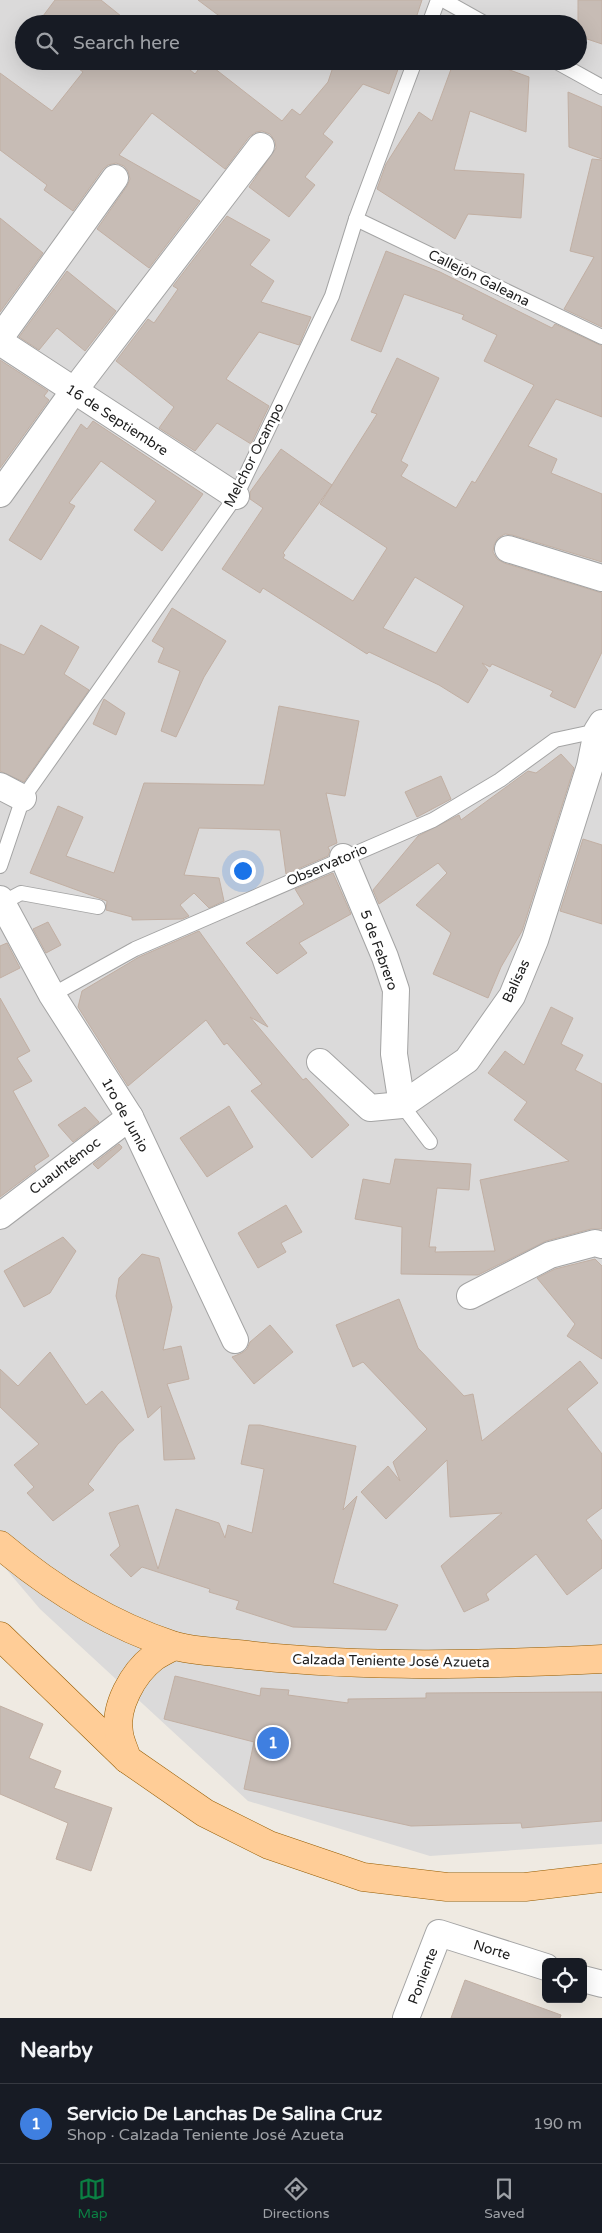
<!DOCTYPE html>
<html lang="en">
<head>
<meta charset="utf-8">
<style>
  body { margin:0; font-family:"Varela Round",sans-serif; background:#242831; color:#f1f3f6 }
  .controls { position:absolute; right:15px; bottom:15px; display:grid; overflow:hidden; border-radius:8px; box-shadow:0 5px 20px #0002 }
  .controls button { width:45px; height:45px; display:grid; place-items:center; padding:0; border:0; border-bottom:1px solid #363941; background:#171b24; color:#f1f3f6; font:25px sans-serif }
  .you { position:absolute; left:242px; top:870px; width:18px; height:18px; margin:-12px; border:4px solid #fff; border-radius:50%; background:#1a73e8; box-shadow:0 0 0 8px #1a73e833 }
  .badge { display:grid; place-items:center; width:32px; height:32px; border-radius:50%; background:#0b8043; color:#fff; font-size:16px; font-weight:700 }
  .pin { position:absolute; translate:-50% -50%; border:2px solid #fff; box-shadow:0 1px 5px #0006 }
  .list { margin:0; padding:0; list-style:none }
  h2 { display:flex; justify-content:space-between; align-items:center; height:65px; margin:0; padding:0 20px; font-size:21px }
  h2 small { font-size:16px; font-weight:400; color:#9ea1a6 }
  .list li { display:grid; grid-template-columns:32px 1fr auto; gap:15px; align-items:center; box-sizing:border-box; height:80px; padding:0 20px; border-top:1px solid #363941 }
  .list b { display:block; font-size:19px; white-space:nowrap }
  .list p { margin:0; font-size:16px; white-space:nowrap; color:#9ea1a6 }
  .list em { font-size:16px; font-style:normal; color:#9ea1a6 }
  .icon { flex:none; width:28px; height:28px; fill:none; stroke:currentColor; stroke-width:2; stroke-linecap:round; stroke-linejoin:round }
  .map { position:relative; flex:none; width:602px; height:2018px; overflow:hidden }
  .search { position:absolute; background:#171b24; box-shadow:0 5px 20px #0002; left:15px; right:15px; top:15px; height:55px; display:flex; align-items:center; gap:12px; box-sizing:border-box; padding:0 18px; border-radius:28px; color:#9ea1a6; font-size:19px }
  .sheet { height:145px; background:#171b24 }
  nav { display:flex; justify-content:space-around; align-items:center; box-sizing:border-box; height:70px; border-top:1px solid #363941; background:#171b24; font-size:14px; color:#9ea1a6 }
  nav a { display:grid; justify-items:center; gap:2px }
  nav .on { color:#0b8043 }
  .map>svg:first-child { display:block }
  .residential { fill:#dbdada; fill-rule:evenodd }
  .building { fill:#c7bcb5; stroke:#c1afa3; fill-rule:evenodd }
  .lines { fill:none; stroke-linecap:round; stroke-linejoin:round }
  .lane-casing { stroke:#a4a4a4; stroke-width:16 }
  .street-casing { stroke:#a4a4a4; stroke-width:28 }
  .primary-casing { stroke:#965c00; stroke-width:29 }
  .lane { stroke:#fff; stroke-width:14 }
  .street { stroke:#fff; stroke-width:26 }
  .primary { stroke:#ffcd97; stroke-width:28 }
  .labels { text-anchor:middle; dominant-baseline:central; stroke-width:5; stroke-linejoin:round; paint-order:stroke }
  .street-label { font-size:14px; fill:#1d1d1d; stroke:#fff }
</style>
</head>
<body>
<div class="map">
<svg width="602" height="2018" viewBox="0 0 602 2018">
  <rect width="100%" height="100%" fill="#efeae2"/>
  <!-- residential -->
  <path class="residential" d="M0,0H602V1844L430,1856L248,1801L40,1609L0,1562ZM24,24H578V61H24Z"/>
  <!-- building -->
  <g class="building">
    <path d="M55,0H101L131,24H37Z"/>
    <path d="M198,0H422L414,24H230Z"/>
    <path d="M578,0H602V44L578,36Z"/>
    <path d="M69,61H179L195,74L205,61L282,121L292,109L300,115L328,82L335,61H401L389,94L363,84L323,134L333,142L305,177L315,185L289,217L249,187L276,148L275,141L270,134L262,131L256,132L249,137L225,169L152,113L119,155L200,201L149,268L97,229L127,186L130,179L128,171L124,166L116,163L108,165L103,169L73,211L44,190L47,185L0,150V73L52,111L83,72Z"/>
    <path d="M454,61H485L529,77L526,132L470,111L454,170L524,174L521,218L468,214L455,239L377,189L386,164L419,112L432,121Z"/>
    <path d="M568,92L602,107V159L569,147Z"/>
    <path d="M592,159L602,160V327L564,309L594,257L570,251Z"/>
    <path d="M227,216L270,240L250,265L274,281L261,302L311,317L299,345L259,332L226,379L269,406L251,444L217,423L195,451L159,428L174,407L116,361L148,319L154,323L178,289L173,286Z"/>
    <path d="M0,218L43,253L0,312Z"/>
    <path d="M386,251L440,272L552,328L555,324L602,346V417L556,399L528,446L557,459L551,473L602,494V562L512,535L505,534L498,538L494,545L493,552L497,559L504,563L602,593V652L575,708L550,696L553,691L492,664L490,667L482,663L488,670L468,703L439,685L369,652L367,654L263,588L260,593L222,569L263,508L250,499V492L281,449L332,485L377,414L371,412L397,358L439,378L401,461L408,465L401,476L456,508L472,481L475,483L534,385L484,361L497,335L462,319L464,315L404,294L381,352L351,340ZM332,485L320,504L387,548L353,601L283,558L285,555L283,553ZM415,577L464,606L436,653L383,628Z"/>
    <path d="M67,271L116,311L85,351L57,328L39,350L19,337Z"/>
    <path d="M0,360L48,391L44,396L49,400L0,468Z"/>
    <path d="M93,421L203,494L162,551L134,530L156,501L101,461L69,503L75,506L41,560L9,540L81,424L87,429Z"/>
    <path d="M172,608L226,641L204,677L176,737L161,731L180,671L158,662L164,648L152,641Z"/>
    <path d="M41,625L79,647L64,674L89,690L24,782L0,771V644L24,655Z"/>
    <path d="M104,699L125,713L116,735L93,724Z"/>
    <path d="M279,706L359,721L345,796L326,793L337,843L328,847L330,851L328,856L286,874L280,830L199,828L184,875L219,878L224,901L209,908L194,893L180,905L189,916L182,919L132,920V917L106,910L107,901L30,873L58,806L83,817L66,856L114,873L144,783L264,785Z"/>
    <path d="M561,754L574,768L522,931L501,967L488,998L433,974L451,933L416,905L447,873L438,863L379,904L373,890L418,836L459,815L461,820L528,771L536,773Z"/>
    <path d="M441,776L451,799L417,817L405,792Z"/>
    <path d="M583,839L602,845V924L560,911Z"/>
    <path d="M333,873L351,914L299,943L307,953L277,974L246,943L304,904L295,889Z"/>
    <path d="M48,922L61,945L46,953L33,929Z"/>
    <path d="M199,931L268,1027L250,1017L303,1080L306,1078L349,1125L312,1158L251,1091L262,1084L227,1043L224,1045L206,1020L128,1086L78,1007L82,991L139,957Z"/>
    <path d="M7,943L20,968L0,978V946Z"/>
    <path d="M0,998L30,1051L17,1058L32,1081L13,1091L49,1156L34,1166L36,1170L0,1197Z"/>
    <path d="M551,1007L573,1018L561,1044L583,1055L575,1070L602,1084V1229H591L546,1241L478,1275L401,1274L402,1227L355,1219L363,1179L390,1184L395,1159L471,1164L469,1190L437,1188L429,1247H436L435,1252L495,1251L480,1180L569,1161L514,1120L527,1102L488,1073L505,1051L524,1065Z"/>
    <path d="M229,1106L253,1147L207,1177L180,1138Z"/>
    <path d="M85,1107L99,1122L73,1142L58,1125Z"/>
    <path d="M119,1144L122,1147L121,1149L98,1169L93,1164Z"/>
    <path d="M286,1205L302,1232L281,1243L286,1252L258,1268L238,1233Z"/>
    <path d="M63,1237L76,1251L50,1293L24,1307L4,1271Z"/>
    <path d="M142,1254L159,1258L172,1307L163,1350L181,1346L189,1379L167,1384L195,1459L164,1460L161,1406L148,1418L116,1296L119,1278Z"/>
    <path d="M595,1259L602,1266V1359L567,1336L575,1324L537,1278L555,1269Z"/>
    <path d="M399,1299L418,1348L464,1396L473,1394L482,1441L580,1361L598,1383L567,1409L602,1454V1508L586,1520L602,1541V1568L567,1595L536,1554L486,1594L489,1600L464,1612L441,1566L502,1513L450,1517L447,1460L386,1519L361,1492L388,1466L400,1481L393,1462L427,1429L363,1362L353,1367L336,1325Z"/>
    <path d="M270,1325L293,1352L254,1384L232,1357L242,1353L247,1349L250,1342Z"/>
    <path d="M50,1352L86,1405L102,1391L134,1430L118,1444L88,1484L94,1490L53,1521L27,1493L34,1487L14,1465L39,1444L0,1407V1369L18,1386Z"/>
    <path d="M249,1425H260L356,1446L343,1510L357,1496L333,1583L398,1605L386,1630L293,1627L236,1609L239,1601L209,1592L210,1589L142,1567L131,1577L110,1555L120,1546L109,1513L138,1505L158,1569L176,1509L219,1523L225,1538L228,1525L252,1533L264,1469L241,1464Z"/>
    <path d="M175,1676L260,1696L261,1688L289,1690L288,1695L348,1703V1699L426,1698V1693L602,1692V1821L522,1828L521,1823L411,1826L244,1789L254,1742L164,1719Z"/>
    <path d="M0,1706L43,1724L29,1758L61,1771L54,1788L112,1808L91,1871L56,1859L68,1823L0,1794Z"/>
    <path d="M465,1980L561,2015L560,2018H451Z"/>
  </g>
  <g class="lines">
    <!-- lane casing -->
    <g class="lane-casing">
      <g id="lane">
        <path d="M443,0L486,24"/>
        <path d="M429,24L438,0"/>
        <path d="M555,61L602,87"/>
        <path d="M356,219L602,337"/>
        <path d="M0,866L23,798L236,496L332,296L356,219L415,61"/>
        <path d="M2,903L21,893L98,907"/>
        <path d="M52,995L135,949L433,820L500,780L555,740L597,731"/>
        <path d="M402,1105L430,1142"/>
      </g>
    </g>
    <!-- street casing -->
    <g class="street-casing">
      <g id="street">
        <path d="M0,338L115,178"/>
        <path d="M0,342L236,496"/>
        <path d="M0,494L73,392L261,146"/>
        <path d="M508,549L602,578"/>
        <path d="M0,786L23,798"/>
        <path d="M343,857L385,957L396,990L394,1054L402,1105"/>
        <path d="M0,899L52,995L130,1117L235,1340"/>
        <path d="M320,1062L370,1108L402,1105L467,1060L512,996L535,940L590,766L597,731L602,723"/>
        <path d="M0,1216L130,1117"/>
        <path d="M470,1296L550,1255L595,1243L602,1245"/>
        <path d="M583,1979L602,1984"/>
        <path d="M406,2018L439,1933L546,1967"/>
      </g>
    </g>
    <!-- primary casing -->
    <g class="primary-casing">
      <g id="primary">
        <path d="M0,1545C51,1588 108,1624 172,1645C193,1652 224,1652 247,1655C364,1668 484,1665 602,1659"/>
        <path d="M0,1636L127,1759L205,1813L269,1845L363,1877L447,1887H525L602,1878"/>
        <path d="M127,1759C125,1751 120,1742 119,1733C114,1707 133,1673 154,1657C160,1653 168,1649 174,1646"/>
      </g>
    </g>
    <!-- lane -->
    <use href="#lane" class="lane"/>
    <!-- street -->
    <use href="#street" class="street"/>
    <!-- primary -->
    <use href="#primary" class="primary"/>
  </g>
  <g class="labels">
    <!-- street labels -->
    <g class="street-label">
      <text transform="translate(479 278) rotate(26)">Callejón Galeana</text>
      <text transform="translate(117 420) rotate(33)">16 de Septiembre</text>
      <text transform="translate(254 455) rotate(-63)">Melchor Ocampo</text>
      <text transform="translate(327 865) rotate(-23)">Observatorio</text>
      <text transform="translate(379 950) rotate(70)">5 de Febrero</text>
      <text transform="translate(516 981) rotate(-65)">Balisas</text>
      <text transform="translate(125 1115) rotate(61)">1ro de Junio</text>
      <text transform="translate(65 1166) rotate(-37)">Cuauhtémoc</text>
      <text transform="translate(391 1661) rotate(1)">Calzada Teniente José Azueta</text>
      <text transform="translate(492 1950) rotate(17)">Norte</text>
      <text transform="translate(423 1976) rotate(-69)">Poniente</text>
    </g>
  </g>
</svg>
<div class="controls">
<button><svg class="icon" aria-label="locate" viewBox="0 0 24 24"><circle cx="12" cy="12" r="6"/><path d="M12 2v4M12 18v4M2 12h4M18 12h4"/></svg></button>
</div>
<div class="you"></div>
<div class="pin badge" style="left:273px;top:1743px;background:#3f7fe0">1</div>
<div class="search"><svg class="icon" aria-label="search" viewBox="0 0 24 24"><circle cx="10" cy="10" r="6"/><path d="M15 15l6 6"/></svg>Search here</div>
</div>
<section class="sheet">
<h2>Nearby<small></small></h2>
<ul class="list">
<li><span class="badge" style="background:#3f7fe0">1</span><div><b>Servicio De Lanchas De Salina Cruz</b><p>Shop · Calzada Teniente José Azueta</p></div><em>190 m</em></li>
</ul>
</section>
<nav>
<a class="on"><svg class="icon" aria-label="map" viewBox="0 0 24 24"><path d="M3 6l6-2 6 2 6-2v14l-6 2-6-2-6 2zM9 4v14M15 6v14"/></svg>Map</a>
<a><svg class="icon" aria-label="directions" viewBox="0 0 24 24"><path d="M12 3l9 9-9 9-9-9zM9 14v-3h6M13 9l2 2-2 2"/></svg>Directions</a>
<a><svg class="icon" aria-label="saved" viewBox="0 0 24 24"><path d="M7 4h10v16l-5-4-5 4z"/></svg>Saved</a>
</nav>
</body>
</html>
